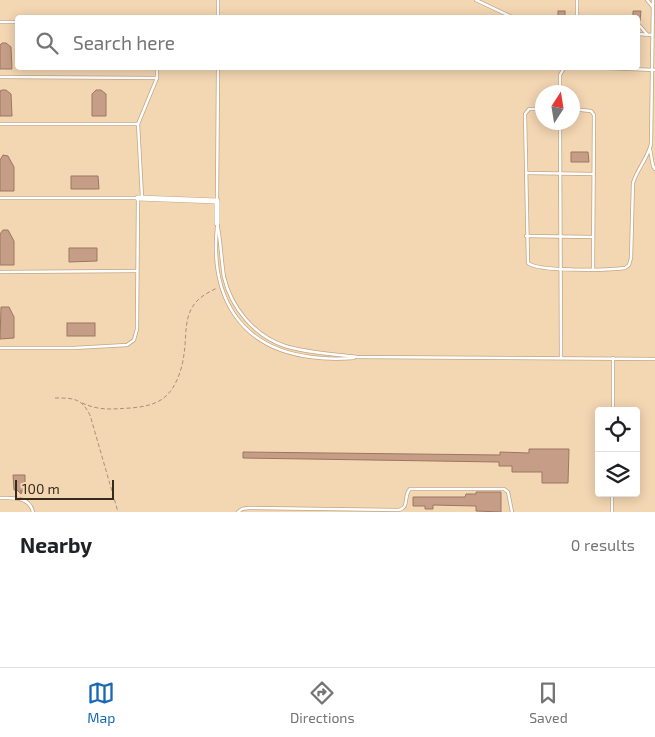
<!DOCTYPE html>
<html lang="en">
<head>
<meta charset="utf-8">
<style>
  body { margin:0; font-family:"Exo 2",sans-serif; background:#f2f2f2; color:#202124 }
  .controls { position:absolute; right:15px; bottom:15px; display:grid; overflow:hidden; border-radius:5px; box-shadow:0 2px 12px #0003 }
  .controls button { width:45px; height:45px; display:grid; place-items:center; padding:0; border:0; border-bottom:1px solid #e0e0e0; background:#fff; color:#202124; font:25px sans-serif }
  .compass { position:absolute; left:535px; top:85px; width:45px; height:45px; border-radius:50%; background:#fff; box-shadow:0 2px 12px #0003; rotate:12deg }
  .scale { position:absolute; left:15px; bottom:12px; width:99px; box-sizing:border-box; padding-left:5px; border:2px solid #372b1d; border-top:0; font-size:14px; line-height:18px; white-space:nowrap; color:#372b1d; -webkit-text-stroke:4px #f3d6b2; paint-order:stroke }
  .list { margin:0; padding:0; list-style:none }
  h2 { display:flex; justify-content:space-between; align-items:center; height:65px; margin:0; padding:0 20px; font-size:21px }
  h2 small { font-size:16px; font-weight:400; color:#757577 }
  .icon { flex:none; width:28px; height:28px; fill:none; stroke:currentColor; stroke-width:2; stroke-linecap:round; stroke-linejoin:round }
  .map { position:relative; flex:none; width:655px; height:512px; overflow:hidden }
  .search { position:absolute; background:#fff; box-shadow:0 2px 12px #0003; left:15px; right:15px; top:15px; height:55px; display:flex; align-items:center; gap:12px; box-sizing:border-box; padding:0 18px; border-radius:5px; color:#757577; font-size:19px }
  .sheet { height:155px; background:#fff }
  nav { display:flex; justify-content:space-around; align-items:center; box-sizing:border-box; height:70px; border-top:1px solid #e0e0e0; background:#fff; font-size:14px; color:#757577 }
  nav a { display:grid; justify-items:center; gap:2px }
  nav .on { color:#1768b7 }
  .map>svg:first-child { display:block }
  .building { fill:#c69e87; stroke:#9c7660 }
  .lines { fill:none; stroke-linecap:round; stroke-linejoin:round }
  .service-casing { stroke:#c2a583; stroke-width:4 }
  .minor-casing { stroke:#c2a583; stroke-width:6 }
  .path { stroke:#a79176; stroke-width:1; stroke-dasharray:4 2.5; stroke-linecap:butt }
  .service { stroke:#fff; stroke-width:2.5 }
  .minor { stroke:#fff; stroke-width:5 }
</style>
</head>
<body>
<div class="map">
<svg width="655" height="512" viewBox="0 0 655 512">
  <rect width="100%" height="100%" fill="#f3d6b2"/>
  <!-- building -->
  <g class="building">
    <rect x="558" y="11" width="7" height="7"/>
    <path d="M633,11H641L640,21H638L639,24L638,26V18H633Z"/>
    <path d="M2,43H6L11,47L12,69H0V45Z"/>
    <path d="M2,90H6L11,94L12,116H0V91Z"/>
    <path d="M96,90H101L106,94V116H92V94Z"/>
    <path d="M571,152H588L589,162H571Z"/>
    <path d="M3,155L8,156L14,167V191H0V160Z"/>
    <path d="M71,176H98L99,189H71Z"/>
    <path d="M3,230H8L14,241V265H0V234Z"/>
    <path d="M69,248H97V261L69,262Z"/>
    <path d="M1,307H9L14,317V338L0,339Z"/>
    <rect x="67" y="323" width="28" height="13"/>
    <path d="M529,449H569L568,483H542V472H512V466H499V462L243,458V452L500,455V452L529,453Z"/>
    <path d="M13,475H25V491H20L22,492L21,494L17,490H14Z"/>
    <path d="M476,492H501V512L476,511V506L433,505V509H425V506H413V497H465L466,494H476Z"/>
  </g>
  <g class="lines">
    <!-- service casing -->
    <g class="service-casing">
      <g id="service">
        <path d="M476,0L514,18"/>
        <path d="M647,0L652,6"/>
        <path d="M218,18V0"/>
        <path d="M577,18V0"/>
        <path d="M0,22H18"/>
        <path d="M639,25L647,34"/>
        <path d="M638,34L652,35"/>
        <path d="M606,68L655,70"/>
        <path d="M0,77L157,78"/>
        <path d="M560,92V75L564,68"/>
        <path d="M542,109H529L525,114L528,263C538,272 611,270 625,268L629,265L631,258L633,183C637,169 648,158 651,144L653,0"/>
        <path d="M572,109L591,111L594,115L593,269"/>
        <path d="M560,122L561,358"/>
        <path d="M0,124H138L142,197"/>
        <path d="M138,124L157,78V68"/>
        <path d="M650,149L653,166L655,169"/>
        <path d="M526,173L594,174"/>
        <path d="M0,198H138L137,329L134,340L127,345L73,348H0"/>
        <path d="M217,201L218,68"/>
        <path d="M217,223C221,241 221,259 224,277C231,307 254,336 285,346C308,353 333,354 357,357L655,359"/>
        <path d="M217,227C210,296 239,348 311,357C325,359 339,359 354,358"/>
        <path d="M526,236L592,237"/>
        <path d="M0,272L137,271"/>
        <path d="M613,411V358"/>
        <path d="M0,498C13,498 29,496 33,512"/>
        <path d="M238,512L242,509L248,508L399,510C410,507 403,496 410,489H504L508,492L512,512"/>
        <path d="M612,512V493"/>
      </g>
    </g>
    <!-- minor casing -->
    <g class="minor-casing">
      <path id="minor" d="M138,198L217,201V223"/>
    </g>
    <!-- path -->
    <g class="path">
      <path d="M55,398C74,398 81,398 90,415L118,512"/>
      <path d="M82,403C100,411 112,409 131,408C140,407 149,406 157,402C174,395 182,371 184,354C187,336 183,314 198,300C203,295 211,291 217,288"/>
    </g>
    <!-- service -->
    <use href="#service" class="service"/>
    <!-- minor -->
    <use href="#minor" class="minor"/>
  </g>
</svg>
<div class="controls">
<button><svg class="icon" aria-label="locate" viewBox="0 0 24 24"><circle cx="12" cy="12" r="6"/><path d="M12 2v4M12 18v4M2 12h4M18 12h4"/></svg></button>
<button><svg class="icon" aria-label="layers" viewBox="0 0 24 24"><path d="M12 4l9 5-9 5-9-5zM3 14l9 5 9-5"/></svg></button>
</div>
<svg class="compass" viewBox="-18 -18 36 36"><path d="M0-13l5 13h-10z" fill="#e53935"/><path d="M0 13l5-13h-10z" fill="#757577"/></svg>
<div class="scale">100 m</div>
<div class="search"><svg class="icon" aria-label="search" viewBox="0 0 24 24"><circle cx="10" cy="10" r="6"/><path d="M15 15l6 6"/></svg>Search here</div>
</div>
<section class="sheet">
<h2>Nearby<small>0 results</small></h2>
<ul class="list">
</ul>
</section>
<nav>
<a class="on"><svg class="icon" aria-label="map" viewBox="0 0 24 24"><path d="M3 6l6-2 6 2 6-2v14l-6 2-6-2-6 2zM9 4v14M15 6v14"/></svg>Map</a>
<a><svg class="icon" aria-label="directions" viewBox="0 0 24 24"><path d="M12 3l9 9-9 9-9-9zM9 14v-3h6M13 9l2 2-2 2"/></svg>Directions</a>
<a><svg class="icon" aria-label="saved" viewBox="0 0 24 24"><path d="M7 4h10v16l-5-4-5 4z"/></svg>Saved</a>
</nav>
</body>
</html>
